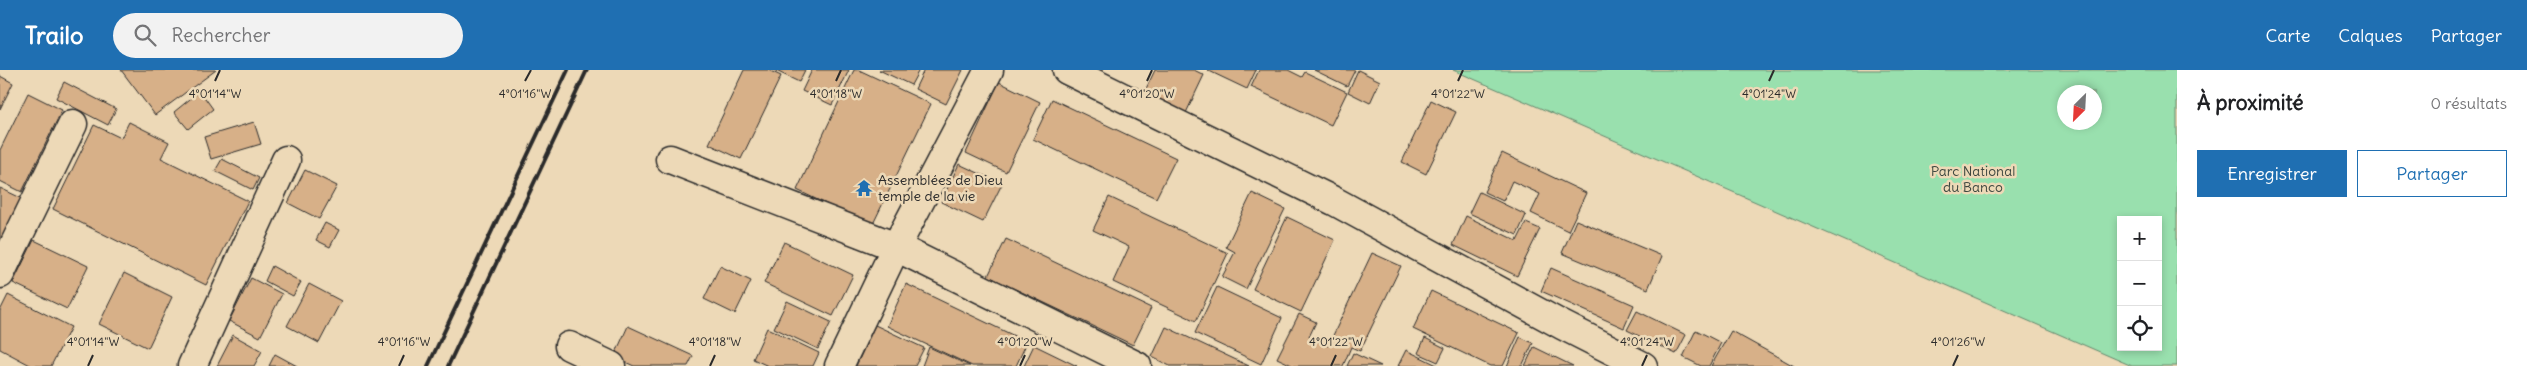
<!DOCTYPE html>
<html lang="fr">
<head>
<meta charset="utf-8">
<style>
  body { margin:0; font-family:Delius,sans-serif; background:#f2f2f2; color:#202124 }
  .controls { position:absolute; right:15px; bottom:15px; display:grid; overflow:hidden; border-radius:0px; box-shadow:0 2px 8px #0003 }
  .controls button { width:45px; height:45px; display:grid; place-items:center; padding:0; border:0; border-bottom:1px solid #e0e0e0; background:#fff; color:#202124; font:25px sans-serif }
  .compass { position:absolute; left:2057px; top:15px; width:45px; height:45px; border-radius:50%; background:#fff; box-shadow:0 2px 8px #0003; rotate:204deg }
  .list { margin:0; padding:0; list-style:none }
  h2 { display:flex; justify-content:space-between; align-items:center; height:65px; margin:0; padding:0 20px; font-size:21px }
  h2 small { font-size:16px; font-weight:400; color:#757577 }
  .actions { display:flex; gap:10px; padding:15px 20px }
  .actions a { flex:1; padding:11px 0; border:1px solid #1f6fb2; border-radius:0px; text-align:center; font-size:18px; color:#1f6fb2 }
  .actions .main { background:#1f6fb2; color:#fff }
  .icon { flex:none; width:28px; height:28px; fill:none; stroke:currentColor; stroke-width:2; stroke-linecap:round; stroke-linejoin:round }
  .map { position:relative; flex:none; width:2177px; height:296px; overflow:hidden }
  header { display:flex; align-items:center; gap:30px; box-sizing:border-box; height:70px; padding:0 25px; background:#1f6fb2; color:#fff }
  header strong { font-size:24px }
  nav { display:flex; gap:28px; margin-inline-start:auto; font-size:18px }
  .search { width:350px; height:45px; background:#f2f2f2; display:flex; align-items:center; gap:12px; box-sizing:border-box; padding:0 18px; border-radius:28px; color:#757577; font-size:19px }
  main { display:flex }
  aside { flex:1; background:#fff }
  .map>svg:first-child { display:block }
  .green { fill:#99e0ae; stroke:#62866c; fill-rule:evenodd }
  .building { fill:#d7b088; stroke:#2b2b2b }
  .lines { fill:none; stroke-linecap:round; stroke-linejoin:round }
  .street-casing { stroke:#2b2b2b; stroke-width:31 }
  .street { stroke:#edd9b7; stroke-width:28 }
  .rail { stroke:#2b2b2b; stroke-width:4 }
  .ticks { fill:none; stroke:#2b2b2b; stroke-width:2 }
  .labels { text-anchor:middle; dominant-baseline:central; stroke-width:5; stroke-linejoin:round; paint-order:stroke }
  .park-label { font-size:14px; fill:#3c463f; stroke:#edd9b7 }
  .poi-label { font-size:14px; fill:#2b2b2b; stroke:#edd9b7; text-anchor:start }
  .ticks-label { font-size:12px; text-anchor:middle; fill:#2b2b2b; stroke:#edd9b7; stroke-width:5; stroke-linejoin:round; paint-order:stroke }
</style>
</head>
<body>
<header>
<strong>Trailo</strong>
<div class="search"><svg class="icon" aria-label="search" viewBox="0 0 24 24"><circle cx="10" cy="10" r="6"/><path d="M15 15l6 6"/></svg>Rechercher</div>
<nav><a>Carte</a><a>Calques</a><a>Partager</a></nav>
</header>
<main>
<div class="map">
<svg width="2177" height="296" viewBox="0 0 2177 296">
  <rect width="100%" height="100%" fill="#edd9b7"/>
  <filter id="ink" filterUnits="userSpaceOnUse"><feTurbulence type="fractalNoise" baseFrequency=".02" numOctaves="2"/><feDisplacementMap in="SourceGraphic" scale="10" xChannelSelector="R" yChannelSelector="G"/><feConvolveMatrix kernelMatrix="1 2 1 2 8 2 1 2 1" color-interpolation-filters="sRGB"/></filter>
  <g filter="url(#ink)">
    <!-- green -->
    <path class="green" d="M1453,0H2177V296H2132ZM2064,22H2094V52H2064ZM2121,150H2158V277H2121Z"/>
    <!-- building -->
    <g class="building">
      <path d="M121,0H216L155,45Z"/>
      <path d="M744,0H768L781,6L741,89L709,74Z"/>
      <path d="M774,0H805L799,12Z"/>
      <path d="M812,0H849L832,35L802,21Z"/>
      <path d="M854,0H859L931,34L872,156L797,120Z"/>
      <path d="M879,0H919L911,15Z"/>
      <path d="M924,0H963L946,34L915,19Z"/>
      <path d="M1155,0H1194L1204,5L1185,45L1143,25Z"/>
      <path d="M1207,0H1256L1247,19Z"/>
      <path d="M1259,0H1288L1302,7L1305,2L1347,22L1331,55L1251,17Z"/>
      <path d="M1314,0H1355L1347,16Z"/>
      <path d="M1358,0L1380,11L1370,33L1348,22Z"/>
      <path d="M0,6L13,13L0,39Z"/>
      <path d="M64,12L116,39L108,55L56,28Z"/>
      <path d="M999,12L1040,32L1006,102L966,83Z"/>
      <path d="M200,21L213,39L188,59L174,42Z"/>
      <path d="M28,23L62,40L22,122L0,111V80Z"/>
      <path d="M1052,29L1176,88L1156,128L1033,69Z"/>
      <path d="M1431,30L1456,42L1426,104L1402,92Z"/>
      <path d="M129,52L169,72L161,88L248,131L206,215L53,139L94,55L121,68Z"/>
      <path d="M254,52L261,74L211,89L204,67Z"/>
      <path d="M1502,83L1586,123L1568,161L1531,143L1540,124L1512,111L1503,131L1484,122Z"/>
      <path d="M222,89L259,108L253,120L215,101Z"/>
      <path d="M959,94L1002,114L983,152L941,132Z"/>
      <path d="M305,100L337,116L319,149L288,133Z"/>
      <path d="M0,118L21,128L1,170L0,169Z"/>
      <path d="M1479,122L1526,145L1517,165L1469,143Z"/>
      <path d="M1252,123L1285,139L1246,219L1222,207L1235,182L1226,177Z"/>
      <path d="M1109,127L1228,183L1196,251L1113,212L1129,177L1093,160Z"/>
      <path d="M1466,146L1517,171L1526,153L1540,159L1517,206L1453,175Z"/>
      <path d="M1287,147L1335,170L1301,242L1253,219Z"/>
      <path d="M1576,150L1662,186L1648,219L1562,183Z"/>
      <path d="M325,153L339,160L330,177L316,170Z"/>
      <path d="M1006,169L1151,238L1133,275L988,206Z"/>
      <path d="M34,170L88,196L67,239L13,213Z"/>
      <path d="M784,172L853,205L833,246L764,213Z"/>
      <path d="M1372,183L1401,196L1360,281L1351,277L1343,296H1294L1277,288L1299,244L1316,252L1309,267L1328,276Z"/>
      <path d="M272,196L301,212L293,226L265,211Z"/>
      <path d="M720,196L751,211L735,244L704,229Z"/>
      <path d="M1551,198L1634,235L1624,258L1541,221Z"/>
      <path d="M124,203L172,227L148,278L99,254Z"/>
      <path d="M251,208L282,224L260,267L229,251Z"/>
      <path d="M309,214L341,231L319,273L287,256Z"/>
      <path d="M906,214L1027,272L1016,296H972L887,256Z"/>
      <path d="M1217,217L1282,248L1261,294L1195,263Z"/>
      <path d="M1431,221L1519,263L1503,296H1490L1413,259Z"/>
      <path d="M8,225L71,257L51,296H32L0,279V241Z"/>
      <path d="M787,231L831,252L818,279L774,258Z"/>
      <path d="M1637,241L1686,265L1676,284L1627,260Z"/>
      <path d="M875,255L924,278L915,296H856Z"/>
      <path d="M628,256L693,286L688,296H634L614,287Z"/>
      <path d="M1166,257L1249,296H1170L1152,287Z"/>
      <path d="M767,258L819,283L813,296H768L753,289Z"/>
      <path d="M1696,260L1721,273L1709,296H1701L1683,287Z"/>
      <path d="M1731,261L1794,296H1711Z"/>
      <path d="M233,265L262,281L254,296H217Z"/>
      <path d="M1520,267L1533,273L1522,296H1507Z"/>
      <path d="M1425,268L1445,278L1438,292L1418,283Z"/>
      <path d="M1034,275L1077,296H1024Z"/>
      <path d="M929,277L970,296H922Z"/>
      <path d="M1534,277L1573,296H1525Z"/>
      <path d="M1406,280L1439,296H1398Z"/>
      <path d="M1353,283L1381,296H1347Z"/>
      <path d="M275,284L297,296H269Z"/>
    </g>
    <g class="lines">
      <!-- street casing -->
      <g class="street-casing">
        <g id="street">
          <path d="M1067,0L1334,131L1562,255L1643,296"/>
          <path d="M670,89L896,177L1137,296"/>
          <path d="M0,204L73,54"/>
          <path d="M569,276L611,296"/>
          <path d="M192,296L286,90"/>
          <path d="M839,296L896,177L989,0"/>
        </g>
      </g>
      <!-- street -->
      <use href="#street" class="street"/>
      <!-- rail -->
      <g class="rail">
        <path d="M428,296L568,0"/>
        <path d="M448,296L587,0"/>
      </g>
    </g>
  </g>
  <!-- ticks -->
  <path class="ticks" d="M215,11L220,0M525,11L531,0M836,11L841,0M1147,11L1152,0M1458,11L1463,0M1769,11L1774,0M88,296L93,285M399,296L404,285M710,296L715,285M1020,296L1025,285M1331,296L1336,285M1642,296L1647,285M1953,296L1958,285"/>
  <!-- icons -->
  <defs>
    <g id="temple-bare" transform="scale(1.35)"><path d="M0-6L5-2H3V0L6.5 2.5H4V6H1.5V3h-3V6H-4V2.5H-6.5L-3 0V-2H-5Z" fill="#1f6fb2" stroke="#edd9b7" stroke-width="2.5" paint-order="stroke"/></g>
  </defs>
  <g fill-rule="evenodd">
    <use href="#temple-bare" x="864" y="118"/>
  </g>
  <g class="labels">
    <!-- park labels -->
    <g class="park-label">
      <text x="1973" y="101">Parc National<tspan x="1973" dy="16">du Banco</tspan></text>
    </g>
    <!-- poi labels -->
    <g class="poi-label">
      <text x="878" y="110">Assemblées de Dieu<tspan x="878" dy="16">temple de la vie</tspan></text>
    </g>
  </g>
  <g class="ticks-label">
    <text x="215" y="28">4°01'14"W</text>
    <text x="525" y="28">4°01'16"W</text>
    <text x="836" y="28">4°01'18"W</text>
    <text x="1147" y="28">4°01'20"W</text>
    <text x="1458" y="28">4°01'22"W</text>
    <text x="1769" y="28">4°01'24"W</text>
    <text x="93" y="276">4°01'14"W</text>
    <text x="404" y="276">4°01'16"W</text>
    <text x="715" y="276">4°01'18"W</text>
    <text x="1025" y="276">4°01'20"W</text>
    <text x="1336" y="276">4°01'22"W</text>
    <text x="1647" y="276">4°01'24"W</text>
    <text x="1958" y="276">4°01'26"W</text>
  </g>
</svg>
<div class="controls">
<button>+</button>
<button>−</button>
<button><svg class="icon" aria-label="locate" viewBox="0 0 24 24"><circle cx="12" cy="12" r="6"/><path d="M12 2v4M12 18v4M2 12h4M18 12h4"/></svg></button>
</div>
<svg class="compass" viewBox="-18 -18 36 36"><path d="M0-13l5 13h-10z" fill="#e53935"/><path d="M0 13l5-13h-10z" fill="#757577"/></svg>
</div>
<aside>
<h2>À proximité<small>0 résultats</small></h2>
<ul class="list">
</ul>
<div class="actions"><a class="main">Enregistrer</a><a>Partager</a></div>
</aside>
</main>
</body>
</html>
